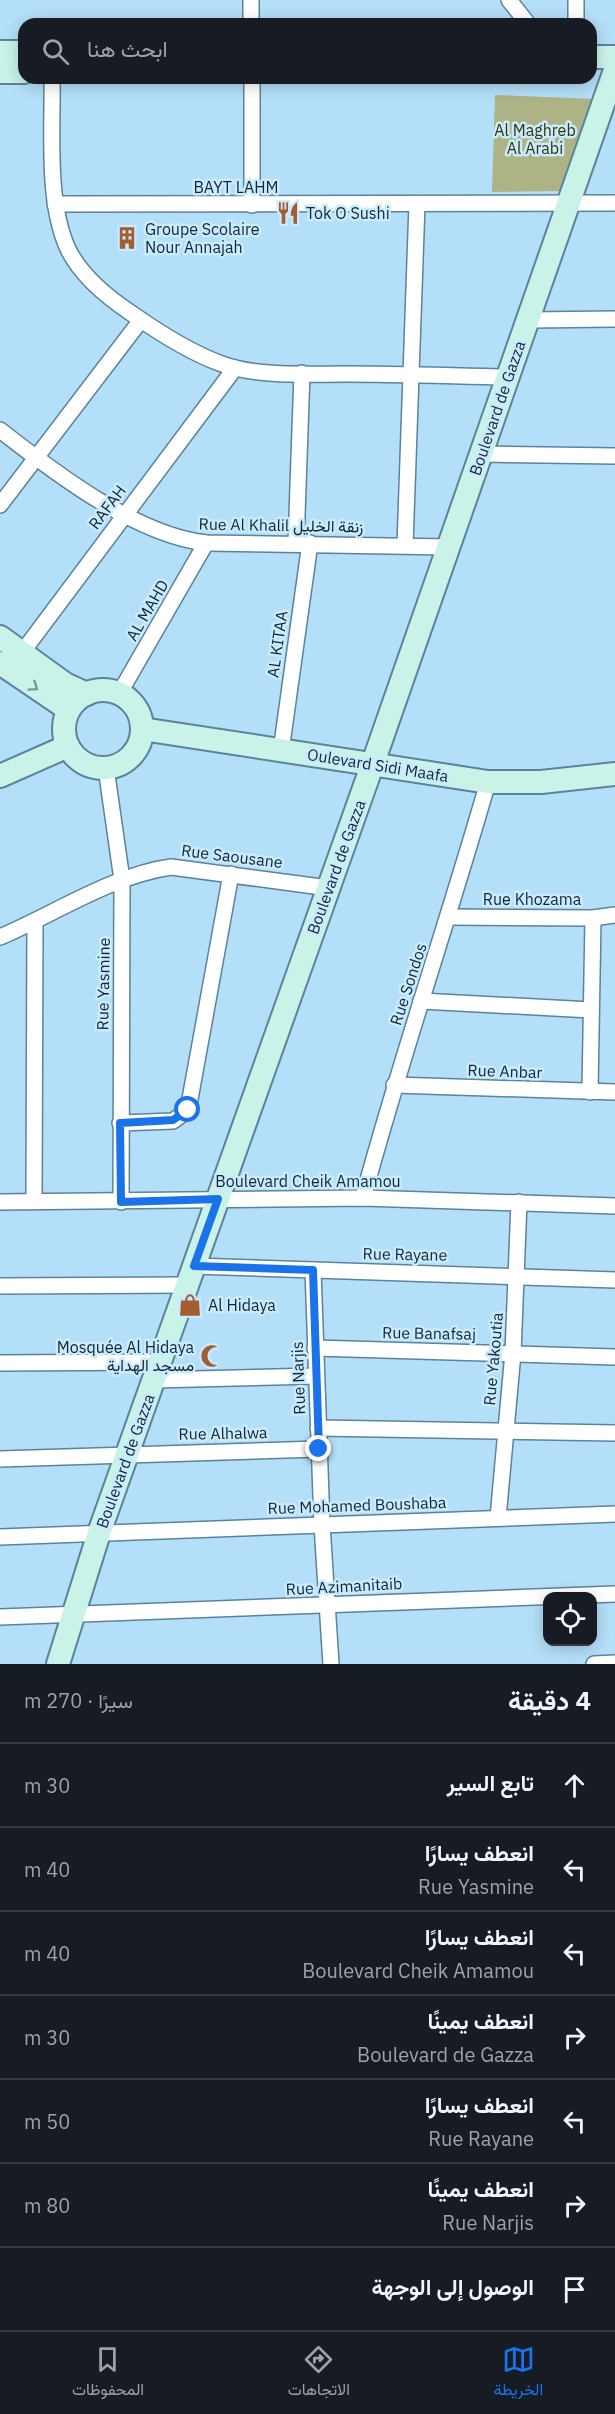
<!DOCTYPE html>
<html lang="ar">
<head>
<meta charset="utf-8">
<style>
  body { margin:0; font-family:"IBM Plex Sans",Vazirmatn,sans-serif; background:#242831; color:#f1f3f6; direction:rtl }
  .controls { position:absolute; right:18px; bottom:18px; display:grid; overflow:hidden; border-radius:12px; box-shadow:0 3px 15px #0003 }
  .controls button { width:54px; height:54px; display:grid; place-items:center; padding:0; border:0; border-bottom:2px solid #363941; background:#171b24; color:#f1f3f6; font:30px sans-serif }
  .stop { position:absolute; width:18px; height:18px; margin:-14px; border:4px solid #1a73e8; border-radius:50%; background:#fff }
  .stop.end { background:#1a73e8; border-color:#fff; box-shadow:0 2px 6px #0008 }
  .list { margin:0; padding:0; list-style:none }
  h2 { display:flex; justify-content:space-between; align-items:center; height:78px; margin:0; padding:0 24px; font-size:26px }
  h2 small { font-size:20px; font-weight:400; color:#9ea1a6 }
  .list li { display:grid; grid-template-columns:39px 1fr auto; gap:18px; align-items:center; box-sizing:border-box; height:84px; padding:0 24px; border-top:2px solid #363941 }
  .list b { display:block; font-size:22px; white-space:nowrap }
  .list p { margin:0; font-size:20px; white-space:nowrap; color:#9ea1a6 }
  .list em { font-size:20px; font-style:normal; color:#9ea1a6 }
  .icon { flex:none; width:33px; height:33px; fill:none; stroke:currentColor; stroke-width:2; stroke-linecap:round; stroke-linejoin:round }
  .map { position:relative; flex:none; width:615px; height:1664px; overflow:hidden; direction:ltr }
  .search { position:absolute; background:#171b24; box-shadow:0 3px 15px #0003; left:18px; right:18px; top:18px; height:66px; display:flex; align-items:center; gap:15px; box-sizing:border-box; padding:0 21px; border-radius:18px; color:#9ea1a6; font-size:22px }
  .sheet { height:666px; background:#171b24 }
  nav { display:flex; justify-content:space-around; align-items:center; box-sizing:border-box; height:84px; border-top:2px solid #363941; background:#171b24; font-size:16px; color:#9ea1a6 }
  nav a { display:grid; justify-items:center; gap:3px }
  nav .on { color:#1a73e8 }
  .map>svg:first-child { display:block }
  .green { fill:#aeb386 }
  .lines { fill:none; stroke-linecap:round; stroke-linejoin:round }
  .street-casing { stroke:#5b849a; stroke-width:18 }
  .secondary-casing { stroke:#5b849a; stroke-width:26 }
  .street { stroke:#fff; stroke-width:15 }
  .secondary { stroke:#c9f2e8; stroke-width:22 }
  .oneway { stroke:#789695 }
  .route { stroke:#1a73e8; stroke-width:8 }
  .labels { text-anchor:middle; dominant-baseline:central; stroke-width:5; stroke-linejoin:round; paint-order:stroke }
  .park-label { font-size:16px; fill:#333504; stroke:#c8ebff }
  .street-label { font-size:16px; fill:#15262f; stroke:#c8ebff }
  .poi-label { font-size:16px; fill:#15262f; stroke:#c8ebff; text-anchor:start }
</style>
</head>
<body>
<div class="map">
<svg width="615" height="1664" viewBox="0 0 615 1664">
  <rect width="100%" height="100%" fill="#b4dff8"/>
  <!-- green -->
  <path class="green" d="M495,95L595,99L562,191L492,192Z"/>
  <g class="lines">
    <!-- street casing -->
    <g class="street-casing">
      <g id="street">
        <path d="M251,0V24"/>
        <path d="M509,0L528,24"/>
        <path d="M576,24V0"/>
        <path d="M52,78C53,131 46,201 68,249C81,276 107,297 131,313C158,332 191,353 222,364C257,377 307,374 344,374C399,374 453,376 508,377"/>
        <path d="M252,78V205"/>
        <path d="M55,204L615,203"/>
        <path d="M529,320L615,319"/>
        <path d="M0,430C55,473 136,535 206,543L449,547"/>
        <path d="M481,454L615,456"/>
        <path d="M0,505L141,320"/>
        <path d="M296,543L302,373"/>
        <path d="M405,545L417,204"/>
        <path d="M18,658L235,368"/>
        <path d="M119,694L206,543"/>
        <path d="M281,751L310,543"/>
        <path d="M106,768L122,880L121,1202"/>
        <path d="M449,917L593,918L615,915"/>
        <path d="M0,937C54,914 113,875 171,867L329,888"/>
        <path d="M421,1001L591,1010"/>
        <path d="M394,1085L615,1092"/>
        <path d="M590,1092L593,918"/>
        <path d="M120,1123L173,1121L188,1110L231,874"/>
        <path d="M363,1198C401,1058 448,921 488,782"/>
        <path d="M34,1201L35,922"/>
        <path d="M0,1202L363,1198L615,1206"/>
        <path d="M194,1266L615,1280"/>
        <path d="M313,1270L322,1525L331,1664"/>
        <path d="M0,1286L188,1285"/>
        <path d="M315,1348L615,1357"/>
        <path d="M0,1363L160,1362"/>
        <path d="M154,1380L316,1376"/>
        <path d="M318,1428L615,1433"/>
        <path d="M0,1459L319,1449"/>
        <path d="M498,1518L513,1353L519,1202"/>
        <path d="M0,1537L615,1514"/>
        <path d="M0,1617L615,1594"/>
        <path d="M594,1664L615,1663"/>
      </g>
    </g>
    <!-- secondary casing -->
    <g class="secondary-casing">
      <g id="secondary">
        <path d="M0,52H24"/>
        <path d="M591,57H615"/>
        <path d="M0,72H24"/>
        <path d="M0,637L65,684L87,694"/>
        <path d="M0,663L69,710"/>
        <circle cx="103" cy="729" r="39"/>
        <path d="M142,729L488,782H541L615,774"/>
        <path d="M0,776L68,746"/>
        <path d="M58,1664L99,1533L373,763L615,70"/>
      </g>
    </g>
    <!-- street -->
    <use href="#street" class="street"/>
    <!-- secondary -->
    <use href="#secondary" class="secondary"/>
  </g>
  <!-- one-way arrows -->
  <defs><path id="oneway-chevron" d="M-2-3.5L2.5 0L-2 3.5" fill="none" stroke-width="1.6" stroke-linecap="round" stroke-linejoin="round" transform="scale(1.5)"/></defs>
  <use class="oneway" href="#oneway-chevron" transform="translate(34 687) rotate(34)"/>
  <g class="lines">
    <!-- route -->
    <path class="route" d="M188,1110L173,1120L120,1123L121,1202L218,1199L194,1266L313,1270L319,1449"/>
  </g>
  <!-- icons -->
  <defs>
    <g id="restaurant-bare" transform="scale(1.8)"><path d="M-5-6h1v4h1v-4h1v4h1v-4h1v5L-1.5 .5V6h-2V.5L-5-1ZM5-6V6H3V1.5H1.5Q1.5-4 5-6Z" fill="#a25e30" stroke="#c8ebff" stroke-width="2.5" paint-order="stroke"/></g>
    <g id="building-bare" transform="scale(1.8)"><path d="M-4-6H4V6H1V3H-1V6H-4ZM-2.5-4.3h1.7v1.8h-1.7ZM.8-4.3h1.7v1.8H.8ZM-2.5-1h1.7V.8h-1.7ZM.8-1h1.7V.8H.8Z" fill="#a25e30" stroke="#c8ebff" stroke-width="2.5" paint-order="stroke"/></g>
    <g id="shop-bare" transform="scale(1.8)"><path d="M-5-2.5h2.3a2.7 3.5 0 0 1 5.4 0H5L5.5 6h-11ZM-1.5-2.5h3a1.5 2.3 0 0 0-3 0Z" fill="#a25e30" stroke="#c8ebff" stroke-width="2.5" paint-order="stroke"/></g>
    <g id="mosque-bare" transform="scale(1.8)"><path d="M3.5-4.9A6 6 0 1 0 3.5 4.9A5 5 0 1 1 3.5-4.9Z" fill="#a25e30" stroke="#c8ebff" stroke-width="2.5" paint-order="stroke"/></g>
  </defs>
  <g fill-rule="evenodd">
    <use href="#restaurant-bare" x="288" y="213"/>
    <use href="#building-bare" x="127" y="238"/>
    <use href="#shop-bare" x="190" y="1305"/>
    <use href="#mosque-bare" x="212" y="1356"/>
  </g>
  <g class="labels">
    <!-- park labels -->
    <g class="park-label">
      <text x="535" y="130">Al Maghreb<tspan x="535" dy="18">Al Arabi</tspan></text>
    </g>
    <!-- street labels -->
    <g class="street-label">
      <text x="236" y="187">BAYT LAHM</text>
      <text transform="translate(497 408) rotate(-71)">Boulevard de Gazza</text>
      <text transform="translate(107 507) rotate(-53)">RAFAH</text>
      <text transform="translate(281 525) rotate(1)">Rue Al Khalil زنقة الخليل</text>
      <text transform="translate(147 610) rotate(-60)">AL MAHD</text>
      <text transform="translate(277 644) rotate(-82)">AL KITAA</text>
      <text transform="translate(378 765) rotate(9)">Oulevard Sidi Maafa</text>
      <text transform="translate(232 856) rotate(7)">Rue Saousane</text>
      <text transform="translate(336 867) rotate(-70)">Boulevard de Gazza</text>
      <text x="532" y="899">Rue Khozama</text>
      <text transform="translate(103 984) rotate(-89)">Rue Yasmine</text>
      <text transform="translate(408 984) rotate(-72)">Rue Sondos</text>
      <text transform="translate(505 1071) rotate(2)">Rue Anbar</text>
      <text x="308" y="1181">Boulevard Cheik Amamou</text>
      <text transform="translate(405 1254) rotate(1)">Rue Rayane</text>
      <text transform="translate(429 1333) rotate(1)">Rue Banafsaj</text>
      <text transform="translate(493 1359) rotate(-85)">Rue Yakoutia</text>
      <text transform="translate(298 1378) rotate(-92)">Rue Narjis</text>
      <text transform="translate(223 1433) rotate(-1)">Rue Alhalwa</text>
      <text transform="translate(125 1461) rotate(-70)">Boulevard de Gazza</text>
      <text transform="translate(357 1505) rotate(-2)">Rue Mohamed Boushaba</text>
      <text transform="translate(344 1586) rotate(-3)">Rue Azimanitaib</text>
    </g>
    <!-- poi labels -->
    <g class="poi-label">
      <text x="306" y="213">Tok O Sushi</text>
      <text x="145" y="229">Groupe Scolaire<tspan x="145" dy="18">Nour Annajah</tspan></text>
      <text x="208" y="1305">Al Hidaya</text>
      <text x="194" y="1347" text-anchor="end">Mosquée Al Hidaya<tspan x="194" dy="18">مسجد الهداية</tspan></text>
    </g>
  </g>
</svg>
<div class="controls">
<button><svg class="icon" aria-label="locate" viewBox="0 0 24 24"><circle cx="12" cy="12" r="6"/><path d="M12 2v4M12 18v4M2 12h4M18 12h4"/></svg></button>
</div>
<div class="stop" style="left:188px;top:1110px"></div>
<div class="stop end" style="left:319px;top:1449px"></div>
<div class="search"><svg class="icon" aria-label="search" viewBox="0 0 24 24"><circle cx="10" cy="10" r="6"/><path d="M15 15l6 6"/></svg>ابحث هنا</div>
</div>
<section class="sheet">
<h2>4 دقيقة<small>سيرًا · 270 m</small></h2>
<ul class="list">
<li><svg class="icon" aria-label="ahead" viewBox="0 0 24 24"><path d="M12 20V5M6 11l6-6 6 6"/></svg><div><b>تابع السير</b></div><em>30 m</em></li>
<li><svg class="icon" aria-label="left" viewBox="0 0 24 24"><path d="M17 20v-9H6M10 6l-5 5 5 5"/></svg><div><b>انعطف يسارًا</b><p>Rue Yasmine</p></div><em>40 m</em></li>
<li><svg class="icon" aria-label="left" viewBox="0 0 24 24"><path d="M17 20v-9H6M10 6l-5 5 5 5"/></svg><div><b>انعطف يسارًا</b><p>Boulevard Cheik Amamou</p></div><em>40 m</em></li>
<li><svg class="icon" aria-label="right" viewBox="0 0 24 24"><path d="M7 20v-9h11M14 6l5 5-5 5"/></svg><div><b>انعطف يمينًا</b><p>Boulevard de Gazza</p></div><em>30 m</em></li>
<li><svg class="icon" aria-label="left" viewBox="0 0 24 24"><path d="M17 20v-9H6M10 6l-5 5 5 5"/></svg><div><b>انعطف يسارًا</b><p>Rue Rayane</p></div><em>50 m</em></li>
<li><svg class="icon" aria-label="right" viewBox="0 0 24 24"><path d="M7 20v-9h11M14 6l5 5-5 5"/></svg><div><b>انعطف يمينًا</b><p>Rue Narjis</p></div><em>80 m</em></li>
<li><svg class="icon" aria-label="arrive" viewBox="0 0 24 24"><path d="M6 21V4h12l-3 4 3 4H6"/></svg><div><b>الوصول إلى الوجهة</b></div></li>
</ul>
</section>
<nav>
<a class="on"><svg class="icon" aria-label="map" viewBox="0 0 24 24"><path d="M3 6l6-2 6 2 6-2v14l-6 2-6-2-6 2zM9 4v14M15 6v14"/></svg>الخريطة</a>
<a><svg class="icon" aria-label="directions" viewBox="0 0 24 24"><path d="M12 3l9 9-9 9-9-9zM9 14v-3h6M13 9l2 2-2 2"/></svg>الاتجاهات</a>
<a><svg class="icon" aria-label="saved" viewBox="0 0 24 24"><path d="M7 4h10v16l-5-4-5 4z"/></svg>المحفوظات</a>
</nav>
</body>
</html>
